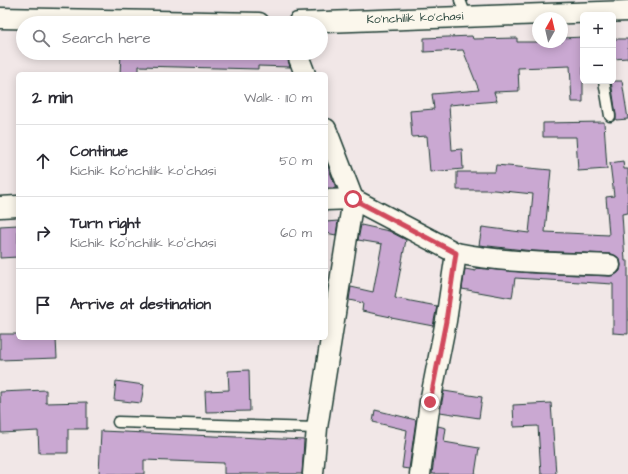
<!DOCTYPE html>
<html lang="en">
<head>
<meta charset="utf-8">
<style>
  body { margin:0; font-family:"Architects Daughter",sans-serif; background:#f7f7f7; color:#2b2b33 }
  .controls { position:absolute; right:12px; top:12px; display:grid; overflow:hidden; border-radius:6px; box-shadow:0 2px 10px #0003 }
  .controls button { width:36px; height:36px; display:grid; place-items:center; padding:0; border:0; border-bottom:1px solid #e1e1e2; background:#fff; color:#2b2b33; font:20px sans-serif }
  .compass { position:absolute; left:532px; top:12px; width:36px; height:36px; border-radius:50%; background:#fff; box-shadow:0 2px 10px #0003; rotate:8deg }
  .stop { position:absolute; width:12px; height:12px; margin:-9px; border:3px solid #d1495b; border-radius:50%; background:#fff }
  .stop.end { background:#d1495b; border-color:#fff; box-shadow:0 1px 4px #0008 }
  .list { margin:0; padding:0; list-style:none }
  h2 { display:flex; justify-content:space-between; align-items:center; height:52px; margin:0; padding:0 16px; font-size:17px }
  h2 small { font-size:13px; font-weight:400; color:#7c7c81 }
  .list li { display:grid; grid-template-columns:26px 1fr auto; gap:12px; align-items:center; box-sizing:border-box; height:72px; padding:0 16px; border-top:1px solid #e1e1e2 }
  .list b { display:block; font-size:15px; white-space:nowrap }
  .list p { margin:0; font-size:13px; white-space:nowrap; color:#7c7c81 }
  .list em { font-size:13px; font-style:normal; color:#7c7c81 }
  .icon { flex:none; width:22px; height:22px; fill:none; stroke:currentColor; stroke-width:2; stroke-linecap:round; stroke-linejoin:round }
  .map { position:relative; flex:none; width:628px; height:474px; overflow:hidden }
  .search { position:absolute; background:#fff; box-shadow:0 2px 10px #0003; left:16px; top:16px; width:312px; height:44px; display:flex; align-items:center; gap:10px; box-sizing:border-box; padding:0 14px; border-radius:22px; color:#7c7c81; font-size:15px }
  .panel { position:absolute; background:#fff; box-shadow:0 2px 10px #0003; left:16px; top:72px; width:312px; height:268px; border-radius:6px }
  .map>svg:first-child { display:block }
  .building { fill:#caa8d2; stroke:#1f3d34 }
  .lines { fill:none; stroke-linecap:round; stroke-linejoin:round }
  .service-casing { stroke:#1f3d34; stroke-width:13 }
  .minor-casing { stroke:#1f3d34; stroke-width:23 }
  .service { stroke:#fbf7ec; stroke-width:10 }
  .minor { stroke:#fbf7ec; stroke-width:20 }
  .route { stroke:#d1495b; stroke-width:5 }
  .labels { text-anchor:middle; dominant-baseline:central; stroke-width:3.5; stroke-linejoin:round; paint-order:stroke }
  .street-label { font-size:12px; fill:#1f3d34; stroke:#fbf7ec }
</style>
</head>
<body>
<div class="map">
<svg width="628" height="474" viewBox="0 0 628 474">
  <rect width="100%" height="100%" fill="#f1e7e7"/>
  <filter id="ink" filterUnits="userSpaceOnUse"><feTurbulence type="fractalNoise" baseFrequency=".025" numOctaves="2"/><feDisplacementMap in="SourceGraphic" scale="8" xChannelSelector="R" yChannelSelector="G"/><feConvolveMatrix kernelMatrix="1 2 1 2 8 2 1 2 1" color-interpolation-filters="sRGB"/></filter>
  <g filter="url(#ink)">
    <!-- building -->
    <g class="building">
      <path d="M472,36L473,39L517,38V42H562V38L583,37V102H572L570,66L518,68L519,91L494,92L497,101L449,105L452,150L462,149L463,169L430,172L427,136L412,137L410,111L434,109L432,94L479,90L463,50L424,52V38Z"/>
      <path d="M613,39H628V58L613,59Z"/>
      <path d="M121,53H286L290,67L258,66V69L139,66V74H120Z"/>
      <path d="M611,81H622L628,119L616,120V115Z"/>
      <path d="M604,122L607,169L578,171L576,137H543V123Z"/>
      <path d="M326,161L336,188H326Z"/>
      <path d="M623,161L624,169H628V213L622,214L625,261H628V334L613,333V284L515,278L512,298L462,289L465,269L476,271V268L532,273L610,276L615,275L620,271L621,265L620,259L616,256L610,254L533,251L479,245L482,227L529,233L533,194L494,190H457V172H495L496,165L551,170L545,232L609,235L606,197L614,196L610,163Z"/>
      <path d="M338,221L336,235L326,233V222Z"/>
      <path d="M18,225V257L0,258V226Z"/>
      <path d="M361,225L389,231L406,240L395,298L437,306L433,326L391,318V317L362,311L363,303L349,300L351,287L373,292L382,244L358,240Z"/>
      <path d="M0,334H18V338H42V340L56,339L57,358L0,360Z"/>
      <path d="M249,370L250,411L206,412L205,391L229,390L228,371Z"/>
      <path d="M116,381L144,385L141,403L114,400Z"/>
      <path d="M46,390V403L87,402V429H68V453H39L38,431L1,433L0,392Z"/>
      <path d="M444,391L482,397L479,418L440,412Z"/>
      <path d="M551,403L556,474H541L538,426L514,427L513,405Z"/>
      <path d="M375,410L416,420L409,469L402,468L407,430L373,422Z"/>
      <path d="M438,426L446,428L444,442L479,448L475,474H432Z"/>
      <path d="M101,431L304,440L302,474H224V463L144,460V474H99Z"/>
    </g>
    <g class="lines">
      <!-- service casing -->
      <g class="service-casing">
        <g id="service">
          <path d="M460,0L466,16"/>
          <path d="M604,81L610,116"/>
          <path d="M118,422L317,428"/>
        </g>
      </g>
      <!-- minor casing -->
      <g class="minor-casing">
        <g id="minor">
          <path d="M0,18L259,23"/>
          <path d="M298,23L628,11"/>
          <path d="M297,53L305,74"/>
          <path d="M326,200L353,199L456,253L446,321L430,402L420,474"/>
          <path d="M0,207L18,206"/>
          <path d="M456,253C506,263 559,263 610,265"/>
          <path d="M313,474L317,428L353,199L326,129"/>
        </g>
      </g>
      <!-- service -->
      <use href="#service" class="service"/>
      <!-- minor -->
      <use href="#minor" class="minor"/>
    </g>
  </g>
  <g class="lines" filter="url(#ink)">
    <!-- route -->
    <path class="route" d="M353,199L456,253L446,321L430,402"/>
  </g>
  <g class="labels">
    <!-- street labels -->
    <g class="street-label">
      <text transform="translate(415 18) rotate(-2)">Ko‘nchilik ko'chasi</text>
    </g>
  </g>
</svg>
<div class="controls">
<button>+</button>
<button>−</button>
</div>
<svg class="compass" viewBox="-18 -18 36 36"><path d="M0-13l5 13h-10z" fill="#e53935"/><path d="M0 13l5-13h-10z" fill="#7c7c81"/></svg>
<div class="stop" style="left:353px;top:199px"></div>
<div class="stop end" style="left:430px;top:402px"></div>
<div class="search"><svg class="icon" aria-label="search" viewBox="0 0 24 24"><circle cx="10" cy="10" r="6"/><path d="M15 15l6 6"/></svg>Search here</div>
<section class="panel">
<h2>2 min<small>Walk · 110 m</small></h2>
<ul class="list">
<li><svg class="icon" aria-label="ahead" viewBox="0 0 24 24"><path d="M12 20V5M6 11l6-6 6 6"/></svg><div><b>Continue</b><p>Kichik Koʻnchilik koʻchasi</p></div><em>50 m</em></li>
<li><svg class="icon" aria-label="right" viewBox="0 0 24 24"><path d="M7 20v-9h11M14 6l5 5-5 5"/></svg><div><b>Turn right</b><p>Kichik Koʻnchilik koʻchasi</p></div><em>60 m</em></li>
<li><svg class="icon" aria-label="arrive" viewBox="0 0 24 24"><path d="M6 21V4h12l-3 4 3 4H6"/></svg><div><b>Arrive at destination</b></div></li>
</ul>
</section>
</div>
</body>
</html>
